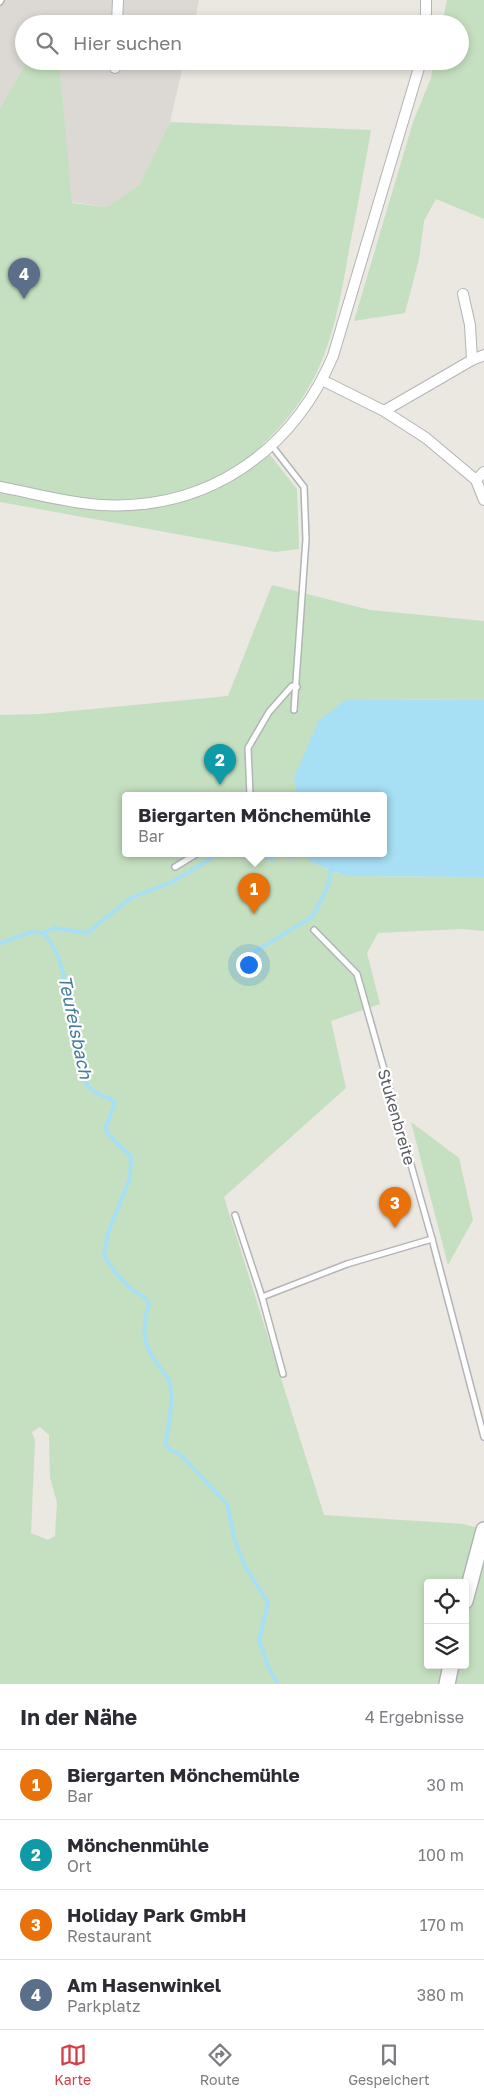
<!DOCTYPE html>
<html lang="de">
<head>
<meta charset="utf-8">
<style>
  body { margin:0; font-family:"Golos Text",sans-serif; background:#f7f7f7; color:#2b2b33 }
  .controls { position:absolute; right:15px; bottom:15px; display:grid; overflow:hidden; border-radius:5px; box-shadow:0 2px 8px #0003 }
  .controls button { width:45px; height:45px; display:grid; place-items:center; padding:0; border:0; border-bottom:1px solid #e1e1e2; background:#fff; color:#2b2b33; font:25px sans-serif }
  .you { position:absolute; left:248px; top:964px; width:18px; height:18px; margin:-12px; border:4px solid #fff; border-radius:50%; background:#1a73e8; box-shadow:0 0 0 8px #1a73e833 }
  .badge { display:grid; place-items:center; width:32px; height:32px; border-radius:50%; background:#d43e49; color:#fff; font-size:16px; font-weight:700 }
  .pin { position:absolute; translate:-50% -41px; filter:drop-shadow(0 1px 2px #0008) }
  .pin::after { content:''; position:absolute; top:26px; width:18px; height:15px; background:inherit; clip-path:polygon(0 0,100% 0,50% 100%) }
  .popup { position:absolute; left:122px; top:792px; width:265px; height:65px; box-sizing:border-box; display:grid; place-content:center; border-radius:5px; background:#fff; filter:drop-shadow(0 1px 4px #0005); font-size:16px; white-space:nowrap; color:#7c7c81 }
  .popup b { font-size:19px; color:#2b2b33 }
  .popup::after { content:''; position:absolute; left:50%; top:100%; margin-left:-10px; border:10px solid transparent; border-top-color:#fff }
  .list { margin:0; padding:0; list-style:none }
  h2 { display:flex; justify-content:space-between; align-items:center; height:65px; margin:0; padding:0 20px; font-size:21px }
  h2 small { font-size:16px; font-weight:400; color:#7c7c81 }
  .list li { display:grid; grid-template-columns:32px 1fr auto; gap:15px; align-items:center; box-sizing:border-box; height:70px; padding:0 20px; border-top:1px solid #e1e1e2 }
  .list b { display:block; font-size:19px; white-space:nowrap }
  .list p { margin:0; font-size:16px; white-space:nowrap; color:#7c7c81 }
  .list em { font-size:16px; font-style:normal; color:#7c7c81 }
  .icon { flex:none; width:28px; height:28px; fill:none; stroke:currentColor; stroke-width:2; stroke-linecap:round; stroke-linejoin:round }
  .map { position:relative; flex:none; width:484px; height:1684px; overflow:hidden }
  .search { position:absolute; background:#fff; box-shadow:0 2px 8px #0003; left:15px; right:15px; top:15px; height:55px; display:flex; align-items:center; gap:12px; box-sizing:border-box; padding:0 18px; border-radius:28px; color:#7c7c81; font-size:19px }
  .sheet { height:345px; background:#fff }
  nav { display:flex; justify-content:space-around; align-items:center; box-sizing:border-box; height:70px; border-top:1px solid #e1e1e2; background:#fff; font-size:14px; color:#7c7c81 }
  nav a { display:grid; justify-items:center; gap:2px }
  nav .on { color:#d43e49 }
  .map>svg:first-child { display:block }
  .industrial { fill:#dcd9d5 }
  .green { fill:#c5e0c0; fill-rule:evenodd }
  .water { fill:#a7dff4 }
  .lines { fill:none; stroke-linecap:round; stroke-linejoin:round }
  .stream { stroke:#a7dff4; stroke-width:4 }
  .lane-casing { stroke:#b2b4b7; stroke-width:8 }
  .street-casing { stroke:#b2b4b7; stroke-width:12 }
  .secondary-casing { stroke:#b1b4b7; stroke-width:18 }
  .lane { stroke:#fff; stroke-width:5 }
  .street { stroke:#fff; stroke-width:10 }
  .secondary { stroke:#fff; stroke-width:15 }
  .labels { text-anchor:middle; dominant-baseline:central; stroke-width:4.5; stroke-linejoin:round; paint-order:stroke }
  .street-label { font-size:16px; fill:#5a5d60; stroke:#fff }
  .water-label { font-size:18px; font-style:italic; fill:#457c9c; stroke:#fff }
</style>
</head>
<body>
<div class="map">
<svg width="484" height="1684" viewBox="0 0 484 1684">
  <rect width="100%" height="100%" fill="#ebe7e1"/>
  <!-- industrial -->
  <g class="industrial">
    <path d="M0,0H199L194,24H56L54,15L49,24H24V61H27L0,108Z"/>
    <path d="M59,61H184L170,122L139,185L107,207L71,202Z"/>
  </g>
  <!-- green -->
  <g class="green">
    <path d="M447,0H484V219L436,199L424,221L419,259L405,313L354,321L413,122L431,78L434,61H460V24H442Z"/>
    <path d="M27,61H59L72,203L107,207L139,185L170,122L371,130C364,170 357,210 349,250C335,330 325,387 262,445L297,489L299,549L275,552L0,502V108Z"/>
    <path d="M272,585L370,610L484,621V700L347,699L294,778L296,795H125V853H300L311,862L346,876L484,877V931L461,929L378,933L367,953L380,1004L331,1021L346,1088L224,1197L324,1515L464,1524L484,1530V1684H0V715L40,714L228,696ZM40,1427L49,1435L50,1478L57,1502L55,1536L48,1540L31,1533L35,1441L32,1432ZM428,1583H465V1665H428Z"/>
    <path d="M411,1122L459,1158L473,1220L448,1265Z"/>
  </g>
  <!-- water -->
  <path class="water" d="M347,699L484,700V877L346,876L311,862L300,853H383V795H296L294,778L319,720Z"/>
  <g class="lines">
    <!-- stream -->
    <g class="stream">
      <path d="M231,853L273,859"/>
      <path d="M290,857L301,853"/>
      <path d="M43,933C60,951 62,969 67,992C71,1014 80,1034 84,1056C86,1064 82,1074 86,1082C90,1092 101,1096 110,1098L115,1103L105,1129C112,1141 122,1146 131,1157L130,1178L108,1233L104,1255C110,1266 118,1277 128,1286C135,1294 143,1293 149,1303C143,1325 141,1342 156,1362C160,1368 166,1374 169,1381C174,1391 169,1432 165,1443L169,1449L180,1454L227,1504L235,1541L245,1566L268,1603L259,1640L269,1669L278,1684"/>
      <path d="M0,943L32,932L43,933L54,928L87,933L131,898L172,882L220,853"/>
      <path d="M251,954L312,917L327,889L331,871"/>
    </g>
    <!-- lane casing -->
    <g class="lane-casing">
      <g id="lane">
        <path d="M0,2L1,0"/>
        <path d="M272,446L304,487L306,539L294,710"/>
        <path d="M250,795L248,748L269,712L292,686L297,687"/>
        <path d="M175,867L198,853"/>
        <path d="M314,930L357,974L432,1239L484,1437"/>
        <path d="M235,1215L262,1297L283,1374"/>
        <path d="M262,1297L347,1264L432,1239"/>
      </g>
    </g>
    <!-- street casing -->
    <g class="street-casing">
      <g id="street">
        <path d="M117,24L118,0"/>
        <path d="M426,24V0"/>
        <path d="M115,68V61"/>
        <path d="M472,360L484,355"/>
        <path d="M322,380L384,411L426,438L476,480L484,500"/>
        <path d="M384,411L472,360L470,325L463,294"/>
        <path d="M476,480L484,472"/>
        <path d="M0,487C33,493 67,503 101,505C207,511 292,452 333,356L421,61"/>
      </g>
    </g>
    <!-- secondary casing -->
    <g class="secondary-casing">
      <g id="secondary">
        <path d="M465,1601L484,1530"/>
        <path d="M447,1684L451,1665"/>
      </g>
    </g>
    <!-- lane -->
    <use href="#lane" class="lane"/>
    <!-- street -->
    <use href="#street" class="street"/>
    <!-- secondary -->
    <use href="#secondary" class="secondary"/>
  </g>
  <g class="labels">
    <!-- street labels -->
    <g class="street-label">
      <text transform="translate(397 1117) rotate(74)">Stukenbreite</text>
    </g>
    <!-- water labels -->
    <g class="water-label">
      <text transform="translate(76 1027) rotate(78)">Teufelsbach</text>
    </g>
  </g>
</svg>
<div class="controls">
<button><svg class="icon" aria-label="locate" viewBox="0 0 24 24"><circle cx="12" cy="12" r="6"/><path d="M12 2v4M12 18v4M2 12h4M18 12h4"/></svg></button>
<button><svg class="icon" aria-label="layers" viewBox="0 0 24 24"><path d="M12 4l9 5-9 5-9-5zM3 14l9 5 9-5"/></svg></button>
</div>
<div class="you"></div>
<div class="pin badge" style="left:254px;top:914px;background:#e8710a">1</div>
<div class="popup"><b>Biergarten Mönchemühle</b>Bar</div>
<div class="pin badge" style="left:220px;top:785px;background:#0f9aa8">2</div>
<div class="pin badge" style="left:395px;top:1228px;background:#e8710a">3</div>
<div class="pin badge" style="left:24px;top:299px;background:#5c6f8a">4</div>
<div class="search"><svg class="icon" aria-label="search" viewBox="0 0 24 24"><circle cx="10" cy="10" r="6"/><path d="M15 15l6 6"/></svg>Hier suchen</div>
</div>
<section class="sheet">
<h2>In der Nähe<small>4 Ergebnisse</small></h2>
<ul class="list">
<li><span class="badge" style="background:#e8710a">1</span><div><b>Biergarten Mönchemühle</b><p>Bar</p></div><em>30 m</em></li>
<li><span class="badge" style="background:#0f9aa8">2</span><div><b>Mönchenmühle</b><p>Ort</p></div><em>100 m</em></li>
<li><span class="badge" style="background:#e8710a">3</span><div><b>Holiday Park GmbH</b><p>Restaurant</p></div><em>170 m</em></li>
<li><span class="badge" style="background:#5c6f8a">4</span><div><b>Am Hasenwinkel</b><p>Parkplatz</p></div><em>380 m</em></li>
</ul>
</section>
<nav>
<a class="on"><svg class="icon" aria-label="map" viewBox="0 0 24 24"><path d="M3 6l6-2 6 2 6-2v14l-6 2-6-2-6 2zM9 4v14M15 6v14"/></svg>Karte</a>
<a><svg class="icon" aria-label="directions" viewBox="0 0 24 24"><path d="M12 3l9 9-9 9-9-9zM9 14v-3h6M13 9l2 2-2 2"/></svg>Route</a>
<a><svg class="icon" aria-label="saved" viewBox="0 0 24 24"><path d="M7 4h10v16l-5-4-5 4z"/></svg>Gespeichert</a>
</nav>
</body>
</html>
